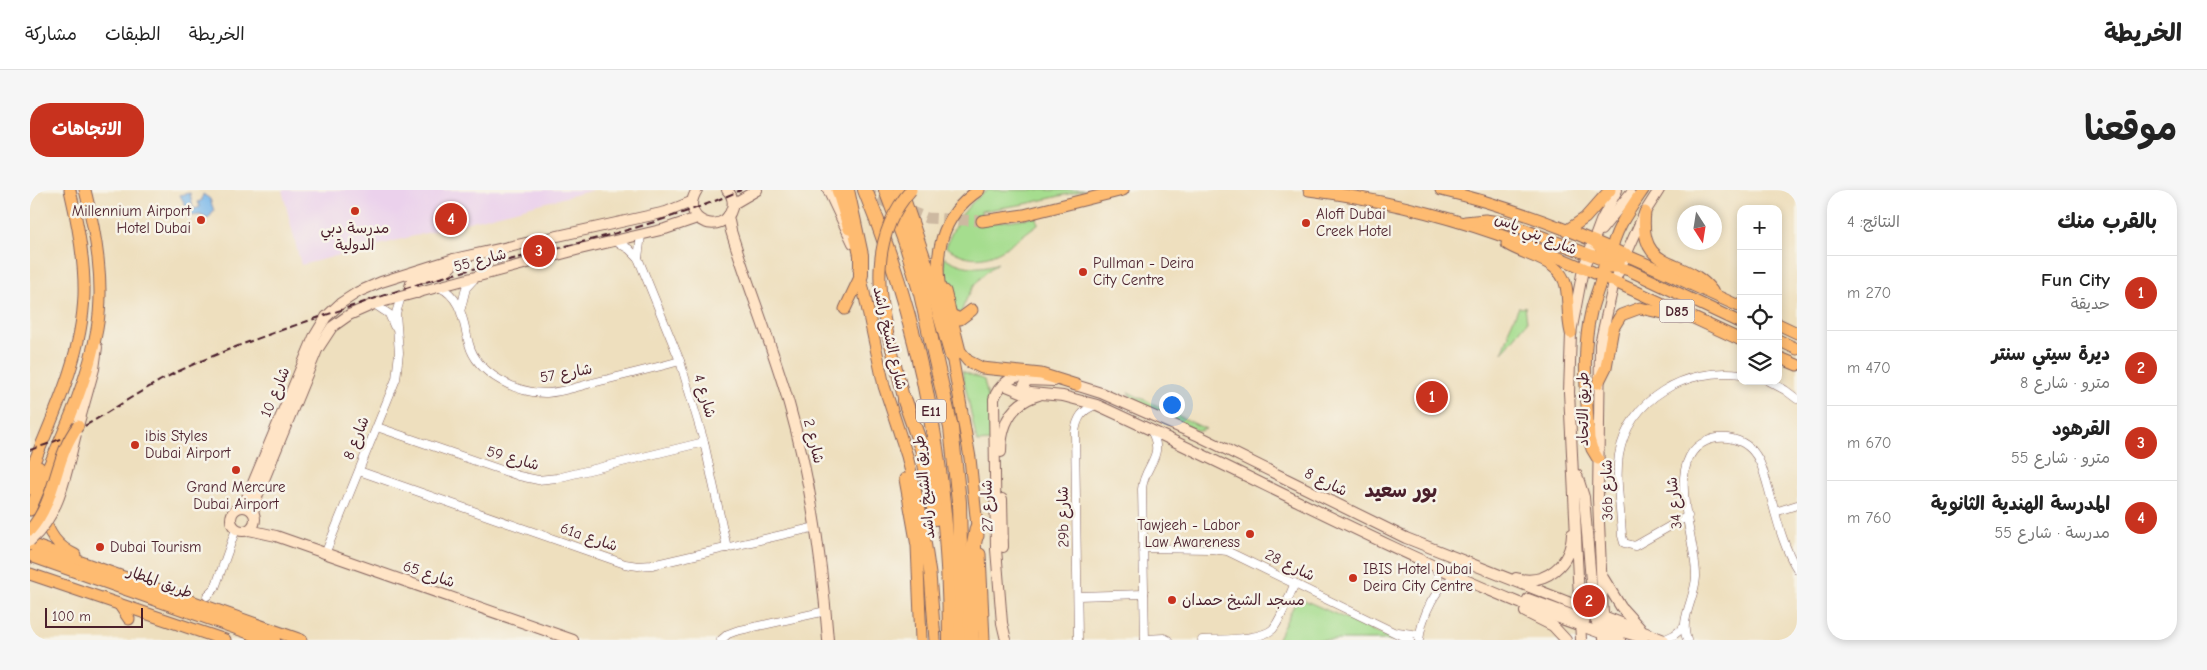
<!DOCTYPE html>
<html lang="ar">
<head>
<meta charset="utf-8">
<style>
  body { margin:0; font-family:"Comic Neue","Playpen Sans Arabic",sans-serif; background:#f6f6f6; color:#222; direction:rtl }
  .controls { position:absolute; right:15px; top:15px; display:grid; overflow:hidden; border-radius:10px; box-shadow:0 2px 8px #0003 }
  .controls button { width:45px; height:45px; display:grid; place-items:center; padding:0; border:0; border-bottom:1px solid #e0e0e0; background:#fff; color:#222; font:25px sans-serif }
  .compass { position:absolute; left:1647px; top:15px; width:45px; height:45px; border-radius:50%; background:#fff; box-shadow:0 2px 8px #0003; rotate:168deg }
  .scale { position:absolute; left:15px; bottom:12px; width:98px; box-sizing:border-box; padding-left:5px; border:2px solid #4a1f2b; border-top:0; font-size:14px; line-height:18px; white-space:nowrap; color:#4a1f2b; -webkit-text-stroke:4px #f7f3e8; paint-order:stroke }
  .you { position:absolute; left:1141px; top:214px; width:18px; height:18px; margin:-12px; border:4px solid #fff; border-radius:50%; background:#1a73e8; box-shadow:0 0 0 8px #1a73e833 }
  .badge { display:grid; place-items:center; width:32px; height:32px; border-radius:50%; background:#c8321e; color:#fff; font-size:16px; font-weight:700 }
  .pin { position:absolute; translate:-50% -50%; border:2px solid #fff; box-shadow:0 1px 5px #0006 }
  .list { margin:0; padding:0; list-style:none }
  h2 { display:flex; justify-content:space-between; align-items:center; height:65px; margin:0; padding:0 20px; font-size:21px }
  h2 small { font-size:16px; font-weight:400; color:#767676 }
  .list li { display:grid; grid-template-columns:32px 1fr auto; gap:15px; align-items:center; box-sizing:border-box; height:75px; padding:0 20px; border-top:1px solid #e0e0e0 }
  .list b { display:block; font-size:19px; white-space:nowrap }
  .list p { margin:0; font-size:16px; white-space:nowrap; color:#767676 }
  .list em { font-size:16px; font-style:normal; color:#767676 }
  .icon { flex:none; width:28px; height:28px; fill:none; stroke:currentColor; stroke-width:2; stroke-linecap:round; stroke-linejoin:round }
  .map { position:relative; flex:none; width:1767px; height:450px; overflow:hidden; direction:ltr; border-radius:20px }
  header { display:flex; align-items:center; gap:30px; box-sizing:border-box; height:70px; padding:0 25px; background:#fff; border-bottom:1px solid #e0e0e0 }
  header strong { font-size:24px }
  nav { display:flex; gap:28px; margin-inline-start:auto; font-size:18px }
  .intro { display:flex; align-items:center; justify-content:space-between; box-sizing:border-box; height:120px; padding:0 30px }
  h1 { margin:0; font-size:35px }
  .button { padding:12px 22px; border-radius:20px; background:#c8321e; color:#fff; font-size:18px; font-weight:700 }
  main { display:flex; gap:30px; padding:0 30px }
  aside { flex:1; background:#fff; border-radius:20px; box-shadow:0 2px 8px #0003 }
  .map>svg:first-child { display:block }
  .built { fill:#ebd1ec }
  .green { fill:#a5dd8e; stroke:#787e5c }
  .water { fill:#76b6ea; stroke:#606a8a }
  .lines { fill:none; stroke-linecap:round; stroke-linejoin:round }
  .primary-tunnel { stroke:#cdb9a1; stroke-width:11; stroke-dasharray:11 5.5; stroke-linecap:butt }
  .highway-tunnel { stroke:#cdb9a1; stroke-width:14; stroke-dasharray:14 7; stroke-linecap:butt }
  .street-casing { stroke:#83625e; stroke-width:9 }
  .secondary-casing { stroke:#83625e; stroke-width:12 }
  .primary-casing { stroke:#83625e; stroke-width:13 }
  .highway-casing { stroke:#83625e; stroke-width:16 }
  .street { stroke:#fff; stroke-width:8 }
  .secondary { stroke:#ffe4c6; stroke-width:10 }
  .primary { stroke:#febb71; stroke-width:11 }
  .highway { stroke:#febb71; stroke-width:14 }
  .rail { stroke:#4a1f2b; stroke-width:2; stroke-dasharray:8 4; stroke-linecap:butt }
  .secondary-bridge-casing { stroke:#83625e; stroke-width:12; stroke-linecap:butt }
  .primary-bridge-casing { stroke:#83625e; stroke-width:13; stroke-linecap:butt }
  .secondary-bridge { stroke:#ffe4c6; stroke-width:10 }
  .primary-bridge { stroke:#febb71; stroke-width:11 }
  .poi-dot { fill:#c8321e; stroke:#f7f3e8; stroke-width:2 }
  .labels { text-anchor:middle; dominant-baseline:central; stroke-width:5; stroke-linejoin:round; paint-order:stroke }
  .shield { fill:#f7f3e8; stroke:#7e5f64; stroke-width:1 }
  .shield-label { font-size:14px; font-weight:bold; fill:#4a1f2b }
  .poi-label { font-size:15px; fill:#4a1f2b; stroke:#f7f3e8; text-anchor:start }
  .street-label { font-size:15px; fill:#4a1f2b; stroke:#f7f3e8 }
  .district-label { font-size:20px; font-weight:bold; fill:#4a1f2b; stroke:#f7f3e8 }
</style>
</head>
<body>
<header>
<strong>الخريطة</strong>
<nav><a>الخريطة</a><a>الطبقات</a><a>مشاركة</a></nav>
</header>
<div class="intro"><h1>موقعنا</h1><a class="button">الاتجاهات</a></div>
<main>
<aside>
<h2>بالقرب منك<small>النتائج: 4</small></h2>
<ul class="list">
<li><span class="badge">1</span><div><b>Fun City</b><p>حديقة</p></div><em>270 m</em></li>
<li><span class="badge">2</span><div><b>ديرة سيتي سنتر</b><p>مترو · شارع 8</p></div><em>470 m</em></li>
<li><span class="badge">3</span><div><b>القرهود</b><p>مترو · شارع 55</p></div><em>670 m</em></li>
<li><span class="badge">4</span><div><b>المدرسة الهندية الثانوية</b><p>مدرسة · شارع 55</p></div><em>760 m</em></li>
</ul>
</aside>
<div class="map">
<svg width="1767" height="450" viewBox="0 0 1767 450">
  <rect width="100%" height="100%" fill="#f7f3e8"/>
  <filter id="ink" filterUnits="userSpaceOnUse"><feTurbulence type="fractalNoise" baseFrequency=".02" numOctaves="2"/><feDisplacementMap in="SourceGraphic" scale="10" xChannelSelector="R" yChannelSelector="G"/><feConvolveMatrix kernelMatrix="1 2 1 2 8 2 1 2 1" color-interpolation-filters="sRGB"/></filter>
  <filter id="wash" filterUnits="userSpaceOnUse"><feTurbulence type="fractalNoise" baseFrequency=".0096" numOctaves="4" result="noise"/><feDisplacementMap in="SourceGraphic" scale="20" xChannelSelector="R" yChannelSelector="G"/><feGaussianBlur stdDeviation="1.12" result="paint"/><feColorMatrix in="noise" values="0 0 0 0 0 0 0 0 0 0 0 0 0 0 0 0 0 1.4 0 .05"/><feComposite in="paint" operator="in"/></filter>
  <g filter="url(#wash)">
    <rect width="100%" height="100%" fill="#eedfbe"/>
    <!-- built -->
    <path class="built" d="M252,0H563L271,75Z"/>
    <!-- green -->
    <g class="green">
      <path d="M958,0H1056L995,14L951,21L952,34L1007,27L1008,34C977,56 955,83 916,57C924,34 937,13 958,0Z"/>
      <path d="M914,67C931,78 949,80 968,73C949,86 938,101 931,123L926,122L914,79Z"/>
      <path d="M1495,116L1497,132L1472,163L1479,145L1478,141L1489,117L1493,118Z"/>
      <path d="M932,181L954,190L959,212L961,251L947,252Z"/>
      <path d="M1098,202L1176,239L1169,241L1103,210Z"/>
      <path d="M1274,410L1364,450H1247L1266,411Z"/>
    </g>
    <!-- water -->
    <path class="water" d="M160,3L163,18L165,19L170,17L168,12L172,10L173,4L180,9L184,21L178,29L170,25L161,26L150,5Z"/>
  </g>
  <g filter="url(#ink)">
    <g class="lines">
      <!-- primary-tunnel -->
      <path class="primary-tunnel" d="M835,0L855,12L897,28L952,31"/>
      <!-- highway-tunnel -->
      <path class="highway-tunnel" d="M0,372L2,373"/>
      <!-- street casing -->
      <g class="street-casing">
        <g id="street">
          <path d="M585,51L599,59L608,68L650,171L674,252L697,358"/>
          <path d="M608,68L611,45"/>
          <path d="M409,97C432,107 433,132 439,154C447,184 488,204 517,203C532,202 547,197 562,193C591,186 621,179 650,171"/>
          <path d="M344,114L359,124L364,136"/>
          <path d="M431,118L436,98L446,87"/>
          <path d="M1738,191L1755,200L1767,209"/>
          <path d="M347,237L489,286L508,290L527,288L674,252"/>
          <path d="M329,281L595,374L608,376L622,375L786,337"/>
          <path d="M1745,322L1767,315"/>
          <path d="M1658,326L1605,356L1594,353L1592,346C1591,320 1585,290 1589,265C1599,208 1657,177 1711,184"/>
          <path d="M1113,358L1181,359L1197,361L1380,450"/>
          <path d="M295,364L366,189L369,163L366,123L371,107"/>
          <path d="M1405,375L1408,385V400"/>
          <path d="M177,406L185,398L206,339"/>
          <path d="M1048,406L1114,404"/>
          <path d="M1368,442L1389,445"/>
          <path d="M1115,449L1134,448L1138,450"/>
          <path d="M691,450L698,444L706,441L796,421"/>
          <path d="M1048,450L1045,242C1047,228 1052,220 1066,215"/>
          <path d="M1115,450L1112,299C1114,274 1137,267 1120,239"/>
          <path d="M1172,450C1191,450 1231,450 1243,439C1253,426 1258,408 1265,393"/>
          <path d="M1389,450C1392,427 1405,393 1429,386"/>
          <path d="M1633,450L1644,445L1654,437"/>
          <path d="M1657,450C1649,430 1665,408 1666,387C1667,349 1629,264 1682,249C1696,246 1711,249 1721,259C1731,269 1734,284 1738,297C1746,325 1752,355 1767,379"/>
        </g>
      </g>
      <!-- secondary casing -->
      <g class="secondary-casing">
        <g id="secondary">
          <path d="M667,0C647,31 694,48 702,18C704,11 702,5 697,0"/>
          <path d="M798,0L823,53"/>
          <path d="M703,14L727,0"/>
          <path d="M698,26L701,41C719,99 742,155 759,214C781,291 792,370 798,450"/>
          <path d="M1571,40L1600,4"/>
          <path d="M387,103L380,97L382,90C394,85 423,86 424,69"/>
          <path d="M1039,193L1071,203L1169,246L1376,348L1634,450"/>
          <path d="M974,195L991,202L1033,206L1067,215C1208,279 1344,353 1487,412C1521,426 1555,437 1590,450"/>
          <path d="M997,202L993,197L997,190L1024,191"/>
          <path d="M48,236L64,179L67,157"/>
          <path d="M971,262C971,235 981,213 1009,205"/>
          <path d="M1547,285L1554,307L1564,427L1573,444"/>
          <path d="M972,309L973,357"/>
          <circle cx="213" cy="329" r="12"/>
          <path d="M213,317L284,147L296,127L311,113L328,102L351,92L424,69L636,22L661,12"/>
          <path d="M223,322L228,304L287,160L302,137L319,125L344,114L550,59L635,39L667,28"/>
          <path d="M219,340L246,346L543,450"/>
          <path d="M1572,386L1591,417L1610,438"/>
          <path d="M1486,388C1516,396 1541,374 1542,344"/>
          <path d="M1498,409L1555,430"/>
          <path d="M1495,422L1523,436L1536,450"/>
          <path d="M1570,435L1613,448"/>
          <path d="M1574,449L1568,309L1570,154L1584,92L1615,22L1629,0"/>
          <path d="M976,450L972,433L966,359L964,209C968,195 983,185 997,185"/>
          <path d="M1551,450L1539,202L1541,143L1553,79L1571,31L1587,0"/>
        </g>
      </g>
      <!-- primary casing -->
      <g class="primary-casing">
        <g id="primary">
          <path d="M807,0L819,39"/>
          <path d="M1279,0C1343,8 1406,23 1467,44C1550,73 1630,113 1711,150"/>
          <path d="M1411,0C1516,24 1613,73 1711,117"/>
          <path d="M1615,22C1608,85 1655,65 1682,101"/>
          <path d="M952,31L994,25L1093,0"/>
          <path d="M1435,32L1455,30L1476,33L1579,72L1589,70L1596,64"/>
          <path d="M1536,41L1555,28L1580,0"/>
          <path d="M1566,53C1585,69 1565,102 1561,122C1551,163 1557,207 1559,249L1562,259L1568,269"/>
          <path d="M1477,54C1497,67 1530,69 1536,96C1539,111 1537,127 1541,143"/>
          <path d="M1581,65C1583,42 1600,19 1613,0"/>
          <path d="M1575,77H1587L1599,80L1711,133"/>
          <path d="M829,79L854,196L877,266L891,324L900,384L905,450"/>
          <path d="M915,101L930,161L938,171L952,178L1011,184L1046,195"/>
          <path d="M912,109C902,67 910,26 949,0"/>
          <path d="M815,119L831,85"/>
          <path d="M921,125L930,129L942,120"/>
          <path d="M1748,134L1767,143"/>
          <path d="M1748,150L1767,159"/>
          <path d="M922,159V166L940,268L948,346"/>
          <path d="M862,160L876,218"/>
          <path d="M1748,167L1767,175"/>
          <path d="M1568,193L1576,177L1583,138L1591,125L1610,118L1651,127"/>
          <path d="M0,282C23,226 52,167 54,105C55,70 48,34 40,0"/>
          <path d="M875,289L887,356L891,450"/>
          <path d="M0,299L9,277"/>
          <path d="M0,320C23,264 57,199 67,139C75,94 66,44 55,0"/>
          <path d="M14,324C17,342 28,357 45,365"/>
          <path d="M0,354L271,450"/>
          <path d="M950,364L954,450"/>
          <path d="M0,384L195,450"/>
          <path d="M89,414L99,429"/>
        </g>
      </g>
      <!-- highway casing -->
      <g class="highway-casing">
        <g id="highway">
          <path d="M817,0L831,65V85"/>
          <path d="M835,0C894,143 920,296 920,450"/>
          <path d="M856,0L876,53L891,104L921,238L929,312L932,450"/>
          <path d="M870,0L896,76L922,166"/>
          <path d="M875,211L892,259L906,328"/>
          <path d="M5,366L243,450"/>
          <path d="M940,424L942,450"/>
          <path d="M944,435V354L947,338"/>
        </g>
      </g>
      <!-- street -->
      <use href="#street" class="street"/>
      <!-- secondary -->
      <use href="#secondary" class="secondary"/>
      <!-- primary -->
      <use href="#primary" class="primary"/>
      <!-- highway -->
      <use href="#highway" class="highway"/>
      <!-- rail -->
      <path class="rail" d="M0,260C11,256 22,253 32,248C71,229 106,202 145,183C211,151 283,130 352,106C470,65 597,51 711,0"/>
      <!-- secondary-bridge casing -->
      <g class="secondary-bridge-casing">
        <path id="secondary-bridge" d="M0,351C31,324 36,282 46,244"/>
      </g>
      <!-- primary-bridge casing -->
      <g class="primary-bridge-casing">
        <g id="primary-bridge">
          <path d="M862,160C846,105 840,46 881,0"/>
          <path d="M0,340C27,310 24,267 48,236"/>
        </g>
      </g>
      <!-- secondary-bridge -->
      <use href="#secondary-bridge" class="secondary-bridge"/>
      <!-- primary-bridge -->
      <use href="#primary-bridge" class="primary-bridge"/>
    </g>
  </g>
  <!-- markers -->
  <g class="poi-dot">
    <circle cx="325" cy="21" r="5"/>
    <circle cx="171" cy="30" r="5"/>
    <circle cx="1276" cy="33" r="5"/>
    <circle cx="1053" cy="82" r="5"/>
    <circle cx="105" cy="255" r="5"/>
    <circle cx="206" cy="280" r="5"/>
    <circle cx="1220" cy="344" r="5"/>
    <circle cx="70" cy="357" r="5"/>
    <circle cx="1323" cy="388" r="5"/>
    <circle cx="1142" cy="410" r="5"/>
  </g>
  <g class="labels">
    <!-- shield labels -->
    <g class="shield">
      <rect x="1629.5" y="109.5" width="35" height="23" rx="4"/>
      <rect x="886" y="209.5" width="30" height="23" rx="4"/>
    </g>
    <g class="shield-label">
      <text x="1647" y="121">D85</text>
      <text x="901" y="221">E11</text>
    </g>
    <!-- poi labels -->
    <g class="poi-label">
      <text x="161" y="21" text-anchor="end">Millennium Airport<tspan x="161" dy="17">Hotel Dubai</tspan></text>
      <text x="1286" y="24">Aloft Dubai<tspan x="1286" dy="17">Creek Hotel</tspan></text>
      <text x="325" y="38" text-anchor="middle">مدرسة دبي<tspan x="325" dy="17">الدولية</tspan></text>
      <text x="1063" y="73">Pullman - Deira<tspan x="1063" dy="17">City Centre</tspan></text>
      <text x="115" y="246">ibis Styles<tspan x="115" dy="17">Dubai Airport</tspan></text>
      <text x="206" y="297" text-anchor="middle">Grand Mercure<tspan x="206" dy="17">Dubai Airport</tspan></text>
      <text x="1210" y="335" text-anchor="end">Tawjeeh - Labor<tspan x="1210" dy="17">Law Awareness</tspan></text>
      <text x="80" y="357">Dubai Tourism</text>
      <text x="1333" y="379">IBIS Hotel Dubai<tspan x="1333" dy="17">Deira City Centre</tspan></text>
      <text x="1152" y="410">مسجد الشيخ حمدان</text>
    </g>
    <!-- street labels -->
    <g class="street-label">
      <text transform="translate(1506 44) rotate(22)">شارع بني ياس</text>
      <text transform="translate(450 70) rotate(-15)">شارع 55</text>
      <text transform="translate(860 148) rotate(77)">شارع الشيخ راشد</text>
      <text transform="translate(536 183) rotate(-10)">شارع 57</text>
      <text transform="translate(245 202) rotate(-67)">شارع 10</text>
      <text transform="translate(675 206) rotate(73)">شارع 4</text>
      <text transform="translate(1553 219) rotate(-90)">طريق الاتحاد</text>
      <text transform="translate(326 248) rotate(-68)">شارع 8</text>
      <text transform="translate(784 251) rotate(76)">شارع 2</text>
      <text transform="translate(483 268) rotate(16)">شارع 59</text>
      <text transform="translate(1296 292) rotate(26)">شارع 8</text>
      <text transform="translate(894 297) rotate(-96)">طريق الشيخ راشد</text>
      <text transform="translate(1577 300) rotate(-91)">36b شارع</text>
      <text transform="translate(1644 313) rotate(-96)">شارع 34</text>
      <text transform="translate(957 316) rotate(-91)">شارع 27</text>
      <text transform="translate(1033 327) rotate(-91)">29b شارع</text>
      <text transform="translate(559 347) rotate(19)">61a شارع</text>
      <text transform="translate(1260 375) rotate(26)">شارع 28</text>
      <text transform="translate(399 384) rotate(19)">شارع 65</text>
      <text transform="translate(130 392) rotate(20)">طريق المطار</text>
    </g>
    <!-- district labels -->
    <g class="district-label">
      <text x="1371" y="300">بور سعيد</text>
    </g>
  </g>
</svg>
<div class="controls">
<button>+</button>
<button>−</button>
<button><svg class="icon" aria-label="locate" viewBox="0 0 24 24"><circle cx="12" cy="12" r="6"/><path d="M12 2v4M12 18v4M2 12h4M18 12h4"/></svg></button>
<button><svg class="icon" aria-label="layers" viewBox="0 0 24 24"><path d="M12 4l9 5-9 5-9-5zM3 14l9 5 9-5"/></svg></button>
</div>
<svg class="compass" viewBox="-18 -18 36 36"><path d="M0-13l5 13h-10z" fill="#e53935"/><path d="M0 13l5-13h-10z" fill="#767676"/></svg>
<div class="scale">100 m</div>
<div class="you"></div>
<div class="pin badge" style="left:1402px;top:207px">1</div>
<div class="pin badge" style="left:1559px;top:411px">2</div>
<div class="pin badge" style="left:509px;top:61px">3</div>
<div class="pin badge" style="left:421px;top:29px">4</div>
</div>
</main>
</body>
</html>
